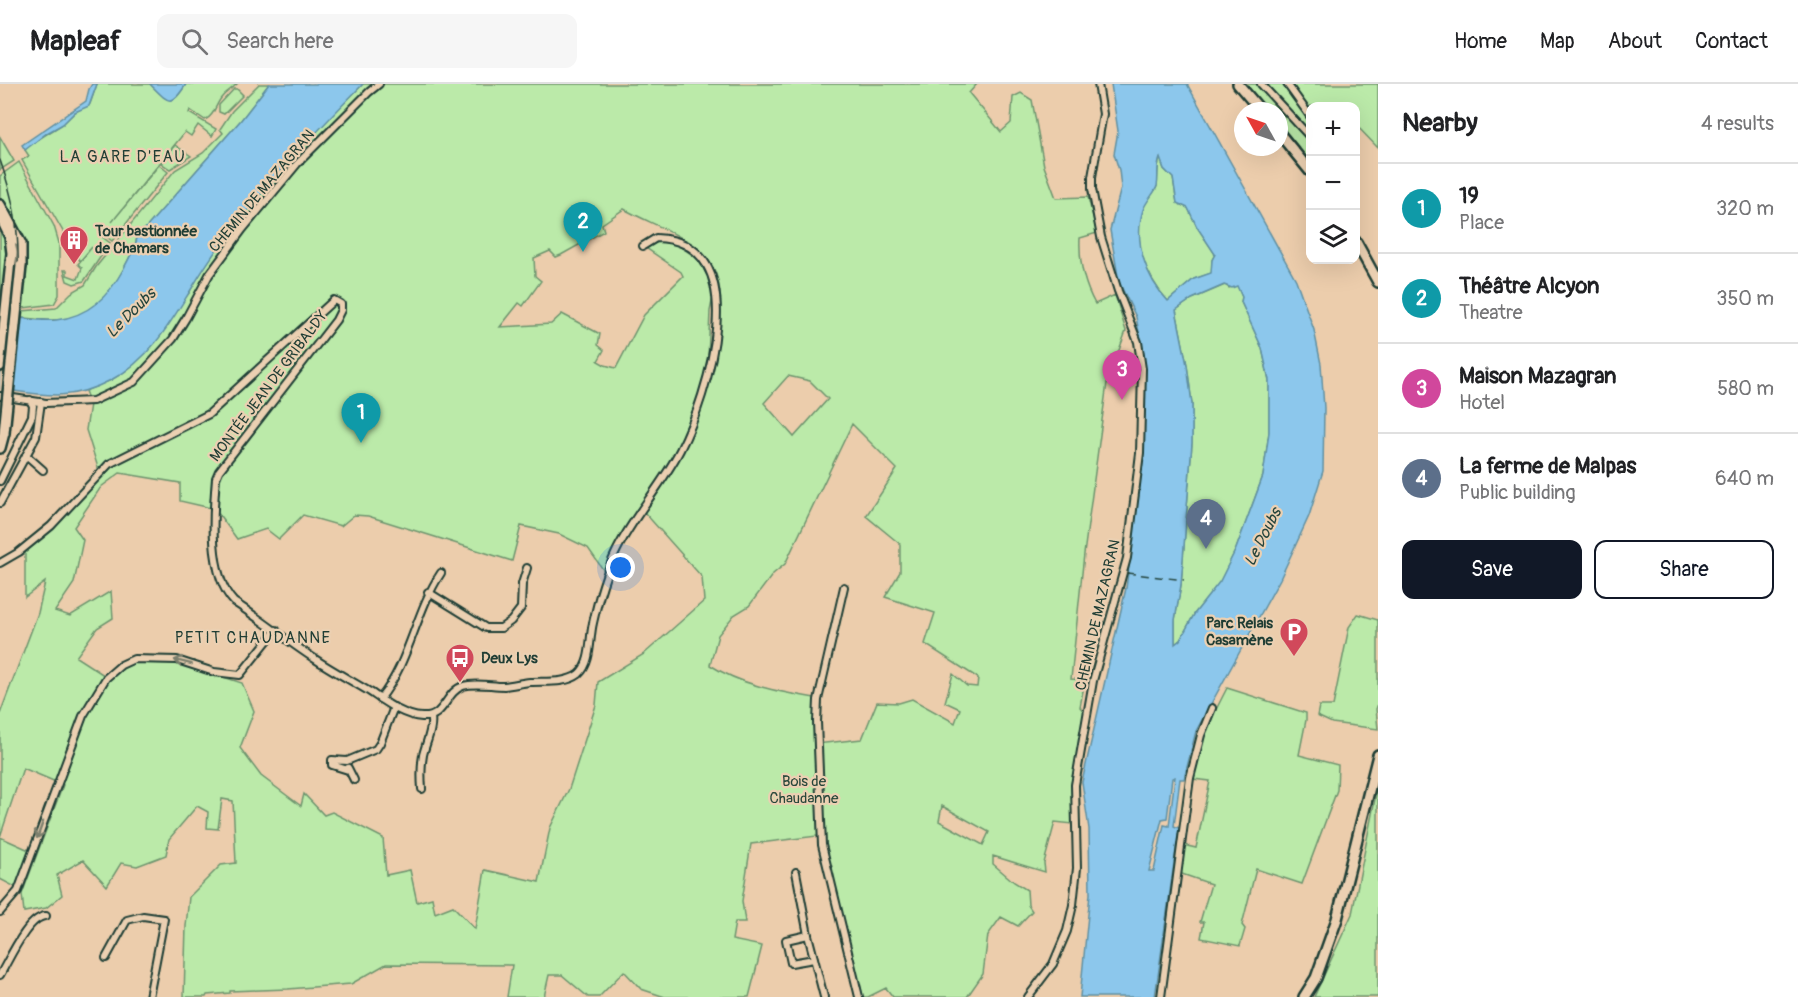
<!DOCTYPE html>
<html lang="en">
<head>
<meta charset="utf-8">
<style>
  body { margin:0; font-family:Pangolin,sans-serif; background:#f6f6f6; color:#202124 }
  .controls { position:absolute; right:18px; top:18px; display:grid; overflow:hidden; border-radius:12px; box-shadow:0 6px 24px #0002 }
  .controls button { width:54px; height:54px; display:grid; place-items:center; padding:0; border:0; border-bottom:2px solid #e0e0e0; background:#fff; color:#202124; font:30px sans-serif }
  .compass { position:absolute; left:1234px; top:18px; width:54px; height:54px; border-radius:50%; background:#fff; box-shadow:0 6px 24px #0002; rotate:310deg }
  .you { position:absolute; left:621px; top:484px; width:21px; height:21px; margin:-15px; border:4px solid #fff; border-radius:50%; background:#1a73e8; box-shadow:0 0 0 9px #1a73e833 }
  .badge { display:grid; place-items:center; width:39px; height:39px; border-radius:50%; background:#111827; color:#fff; font-size:20px; font-weight:700 }
  .pin { position:absolute; translate:-50% -50px; filter:drop-shadow(0 2px 3px #0008) }
  .pin::after { content:''; position:absolute; top:32px; width:21px; height:18px; background:inherit; clip-path:polygon(0 0,100% 0,50% 100%) }
  .list { margin:0; padding:0; list-style:none }
  h2 { display:flex; justify-content:space-between; align-items:center; height:78px; margin:0; padding:0 24px; font-size:26px }
  h2 small { font-size:20px; font-weight:400; color:#757577 }
  .list li { display:grid; grid-template-columns:39px 1fr auto; gap:18px; align-items:center; box-sizing:border-box; height:90px; padding:0 24px; border-top:2px solid #e0e0e0 }
  .list b { display:block; font-size:22px; white-space:nowrap }
  .list p { margin:0; font-size:20px; white-space:nowrap; color:#757577 }
  .list em { font-size:20px; font-style:normal; color:#757577 }
  .actions { display:flex; gap:12px; padding:18px 24px }
  .actions a { flex:1; padding:14px 0; border:2px solid #111827; border-radius:12px; text-align:center; font-size:21px; color:#111827 }
  .actions .main { background:#111827; color:#fff }
  .icon { flex:none; width:33px; height:33px; fill:none; stroke:currentColor; stroke-width:2; stroke-linecap:round; stroke-linejoin:round }
  .map { position:relative; flex:none; width:1378px; height:913px; overflow:hidden }
  header { display:flex; align-items:center; gap:36px; box-sizing:border-box; height:84px; padding:0 30px; background:#fff; border-bottom:2px solid #e0e0e0 }
  header strong { font-size:28px }
  nav { display:flex; gap:33px; margin-inline-start:auto; font-size:21px }
  .search { width:420px; height:54px; background:#f6f6f6; display:flex; align-items:center; gap:15px; box-sizing:border-box; padding:0 21px; border-radius:12px; color:#757577; font-size:22px }
  main { display:flex }
  aside { flex:1; background:#fff }
  .map>svg:first-child { display:block }
  .green { fill:#bbeaa9; stroke:#6d946e; stroke-width:1.5; fill-rule:evenodd }
  .water { fill:#8cc7ec; stroke:#6090a2; stroke-width:1.5; fill-rule:evenodd }
  .pier { fill:#eccdac }
  .lines { fill:none; stroke-linecap:round; stroke-linejoin:round }
  .ferry { stroke:#24443d; stroke-width:1.5; stroke-dasharray:8 6; stroke-linecap:butt }
  .street-casing { stroke:#1f3d34; stroke-width:10 }
  .secondary-casing { stroke:#1f3d34; stroke-width:14 }
  .street { stroke:#ebd0b2; stroke-width:6 }
  .secondary { stroke:#ebd0b2; stroke-width:9 }
  .tram { stroke:#1f3d34; stroke-width:1.5 }
  .secondary-bridge-casing { stroke:#1f3d34; stroke-width:14; stroke-linecap:butt }
  .secondary-bridge { stroke:#ebd0b2; stroke-width:9 }
  .oneway { stroke:#7b7f6d }
  .labels { text-anchor:middle; dominant-baseline:central; stroke-width:4.5; stroke-linejoin:round; paint-order:stroke }
  .street-label { font-size:15px; fill:#1f3d34; stroke:#ebd0b2 }
  .poi-label { font-size:15px; font-weight:bold; fill:#1f3d34; stroke:#ebd0b2; text-anchor:start }
  .park-label { font-size:15px; fill:#27463a; stroke:#ebd0b2 }
  .neighbourhood-label { font-size:16px; letter-spacing:1.5px; fill:#1f3d34; stroke:#ebd0b2 }
  .water-label { font-size:16px; font-style:italic; fill:#24443d; stroke:#ebd0b2 }
</style>
</head>
<body>
<header>
<strong>Mapleaf</strong>
<div class="search"><svg class="icon" aria-label="search" viewBox="0 0 24 24"><circle cx="10" cy="10" r="6"/><path d="M15 15l6 6"/></svg>Search here</div>
<nav><a>Home</a><a>Map</a><a>About</a><a>Contact</a></nav>
</header>
<main>
<div class="map">
<svg width="1378" height="913" viewBox="0 0 1378 913">
  <rect width="100%" height="100%" fill="#eccdac"/>
  <filter id="ink" filterUnits="userSpaceOnUse"><feTurbulence type="fractalNoise" baseFrequency=".0167" numOctaves="2"/><feDisplacementMap in="SourceGraphic" scale="12" xChannelSelector="R" yChannelSelector="G"/><feConvolveMatrix kernelMatrix="1 2 1 2 8 2 1 2 1" color-interpolation-filters="sRGB"/></filter>
  <g filter="url(#ink)">
    <!-- green -->
    <g class="green">
      <path d="M97,0H150C168,17 171,25 186,0H237C232,5 226,8 222,13C215,21 215,31 205,36L190,26L189,29L216,45L212,52L198,41L191,52L185,48L112,138L159,81L168,88L112,157L102,149L101,152L110,159L84,197L74,200L67,197L64,186H67V191L78,195L82,184L78,180L92,163L80,177L22,76L29,72L25,66L29,61L63,40L75,28L90,20Z"/>
      <path d="M259,0H269L241,36L137,154C134,166 128,177 122,188C108,214 85,236 53,236C43,237 31,234 21,234L22,227L56,224L71,209L85,201L96,183L175,86L203,69L223,49L220,45L232,27Z"/>
      <path d="M363,0H977L969,9L1001,48L1011,39L1013,13L1021,9L1032,16L1044,82L1056,114L1088,113L1097,149L1080,154C1079,176 1084,200 1095,220L1115,211L1126,247L1107,299L1084,470L1071,595L1085,596L1080,623L1085,629L1071,700L1073,740L1055,738L1044,779L1045,788L993,772V780L1014,798L1027,806L1028,821L1032,827L1018,842L1001,833L988,851L983,890L967,913H893L886,904L868,913H863L837,808L817,752L751,760L742,817L745,838H735L732,856L762,862L749,913H665L641,905L624,887L599,913H588L562,891H549L544,913H507L512,881L386,880L351,900L288,905L230,907V909L207,911L206,913H184L186,842L189,813L221,781L236,779L233,717L222,715L218,745L207,744L208,728L197,722L169,755L166,771L137,782L121,779L107,802L83,776L57,791L62,811L46,824L24,828L22,810L63,701L23,684L0,753L29,766L17,804L0,795V630L38,529L45,498L25,513V468L61,436L101,393L86,346L90,320L85,307L111,296L127,286L189,209L205,181L240,134L317,46ZM624,125C652,141 689,151 709,177C739,217 704,325 683,366C673,387 657,407 644,428L702,493L704,517L644,570L598,598L596,621L569,705L550,744L539,798L485,786L475,845L453,822L435,829L432,814L417,818L410,786L386,791L383,754L332,728L324,731L304,710L301,722L261,692L240,664L254,627L242,599L180,579L131,577L110,595L76,573L97,544L113,534L111,507L70,532L55,527L74,499L83,456L74,443L101,403L120,389L180,399V417L215,425L237,455L266,445L279,455L303,431L341,442L354,431L368,432L512,477L521,442L559,450L588,464L604,487L613,467L639,423L679,367L707,299L710,227L713,213L710,196L697,174L679,162L667,158H658L646,164L681,188L683,192L644,231L616,284L605,281L598,277L604,266L598,261L600,250L562,230L551,240L500,243L519,219L523,222L541,197L535,192L534,174L550,167L556,173L561,171L604,147L602,140ZM788,292L810,297L828,315L794,353L764,319ZM852,340L897,385L866,432L900,460V488L885,513L935,529L925,560L978,594L977,603L967,602L953,590L945,618L960,625L955,639L912,615L899,619L877,618L862,655L816,660L815,614C779,608 741,601 710,581L718,551L734,531L749,522L773,490L785,480ZM942,722L989,748L983,761L939,737Z"/>
      <path d="M1244,0H1378V64L1356,41V22H1310V78L1279,41V27H1267Z"/>
      <path d="M234,5H237L243,11L224,30L219,28V21Z"/>
      <path d="M0,53L14,77L0,86Z"/>
      <path d="M175,61L191,72L170,85L161,79Z"/>
      <path d="M1160,73L1164,85L1173,94L1177,119L1188,124L1197,143L1215,170L1212,176V189L1194,195L1168,217C1145,192 1131,154 1144,121C1147,114 1156,108 1157,102C1158,92 1157,83 1160,73Z"/>
      <path d="M19,78L54,142L59,159V211L54,220L23,224L0,223V140L6,156L7,181L26,182L25,157L0,115V92Z"/>
      <path d="M1225,201L1229,204L1237,201L1242,213L1241,218L1262,264L1269,296V348L1263,392L1236,465L1220,498L1195,529L1180,556L1175,560V536L1181,501L1192,359V320L1187,281L1176,226L1192,215Z"/>
      <path d="M1358,530L1378,536V620L1376,625L1378,645L1332,639L1317,632L1319,622H1333L1349,543Z"/>
      <path d="M1227,604L1306,629V636L1299,671L1338,681L1337,706L1302,800L1256,785L1242,841L1245,845L1240,862L1201,854L1204,838H1200L1211,800L1179,789L1183,761L1196,764L1210,697L1193,695C1197,662 1212,633 1227,604Z"/>
      <path d="M1378,700V913H1314L1352,830Z"/>
    </g>
    <!-- water -->
    <g class="water">
      <path d="M92,0H97L89,22L75,28L63,40L47,49L25,66L22,61L86,17L89,5Z"/>
      <path d="M150,0H186C171,25 168,18 150,0Z"/>
      <path d="M269,0H363C313,51 264,103 221,160C186,205 164,269 111,296C69,318 44,311 0,305V232C18,233 39,238 56,236C89,232 109,212 124,184C129,174 135,165 137,154L241,36Z"/>
      <path d="M1111,0H1187L1296,196L1314,246L1321,280L1324,324L1323,387L1309,432L1280,495L1196,647L1184,695H1180L1174,742L1179,744L1155,913H1080L1090,810L1089,745L1082,698L1126,504L1143,376L1144,274L1136,233L1119,198L1110,146L1121,104L1119,86L1114,70L1118,47ZM1160,74L1164,85L1173,94L1177,119L1188,124L1197,143L1215,170L1212,176L1211,189L1194,195L1168,217C1146,194 1133,158 1143,126C1146,117 1155,109 1157,102C1159,93 1156,84 1160,74ZM1224,201L1232,204L1237,202L1242,213L1241,218L1262,264L1269,296V348L1263,392L1236,465L1220,497L1195,529L1180,556L1175,560V536L1181,501L1192,359V320L1187,281L1176,226L1192,215ZM1175,693L1169,742L1164,741L1154,787H1149L1162,735L1167,734L1172,694Z"/>
    </g>
    <!-- pier -->
    <path class="pier" d="M1,229L21,231L13,310L0,308Z"/>
    <g class="lines">
      <!-- ferry -->
      <path class="ferry" d="M1127,489L1184,496"/>
      <!-- street casing -->
      <g class="street-casing">
        <g id="street">
          <path d="M1261,0L1310,53"/>
          <path d="M1287,0L1310,32"/>
          <path d="M0,312L46,319L93,317L134,298L173,255L186,234L209,191L243,145L297,80L369,8L379,0"/>
          <path d="M26,371L43,386"/>
          <path d="M0,397L32,332L33,322L30,316"/>
          <path d="M0,419L36,353L41,318"/>
          <path d="M0,479L19,468L51,442L109,380L209,330L334,216L341,220V226L336,236L219,387L216,394C213,429 208,491 234,518C262,536 287,557 315,575C333,587 352,597 370,608C385,618 403,632 422,633C445,635 445,608 463,602C476,598 491,602 504,602C513,601 521,599 530,598C545,597 566,600 579,590C592,578 589,555 593,539C598,516 605,491 615,470C632,433 661,403 680,366C707,314 758,157 656,154L643,162"/>
          <path d="M844,503L818,616L817,638L822,761L859,913"/>
          <path d="M428,508L486,544H501L511,537L521,524L522,500L527,484"/>
          <path d="M380,615C410,578 415,528 441,489"/>
          <path d="M348,684L354,696"/>
          <path d="M348,686L332,681V676L347,677L376,665L380,659L394,623"/>
          <path d="M422,705C421,693 421,682 423,671C426,658 433,646 431,633"/>
          <path d="M796,788L808,851L824,913"/>
          <path d="M0,828L18,807L83,632L106,594L121,581L134,575L177,576L214,588L240,591L276,546"/>
          <path d="M808,851L786,856L791,879L814,875"/>
          <path d="M106,874L127,836L143,832L164,835L149,913"/>
          <path d="M0,891C9,876 28,832 46,832"/>
          <path d="M1028,913L1053,880L1067,847L1073,821L1077,784L1075,701L1093,597L1127,474L1140,369L1142,285L1138,258L1118,207L1101,153L1092,105V93L1103,30L1098,0"/>
          <path d="M1161,913L1190,694L1201,651L1212,624"/>
        </g>
      </g>
      <!-- secondary casing -->
      <g class="secondary-casing">
        <g id="secondary">
          <path d="M1238,0L1261,27"/>
          <path d="M1279,49L1310,87"/>
          <path d="M0,121L21,160V182"/>
          <path d="M0,132L10,153L12,169L0,282"/>
          <path d="M1356,158L1378,198"/>
          <path d="M0,364L4,349"/>
          <path d="M1304,913L1316,894L1337,835L1378,671"/>
        </g>
      </g>
      <!-- street -->
      <use href="#street" class="street"/>
      <!-- secondary -->
      <use href="#secondary" class="secondary"/>
      <!-- tram -->
      <path class="tram" d="M0,76C13,113 19,143 18,182L0,349"/>
      <!-- secondary-bridge casing -->
      <g class="secondary-bridge-casing">
        <path id="secondary-bridge" d="M4,349L21,182"/>
      </g>
      <!-- secondary-bridge -->
      <use href="#secondary-bridge" class="secondary-bridge"/>
    </g>
    <!-- one-way arrows -->
    <defs><path id="oneway-shaft" d="M-6 0H5M1.5-3L5.5 0L1.5 3" fill="none" stroke-width="1.6" stroke-linecap="round" stroke-linejoin="round" transform="scale(1.5)"/></defs>
    <g class="oneway">
      <use href="#oneway-shaft" transform="translate(183 578) rotate(-166)"/>
      <use href="#oneway-shaft" transform="translate(40 746) rotate(110)"/>
    </g>
  </g>
  <!-- icons -->
  <defs>
    <g id="building-pin" transform="scale(1.5)"><path d="M0 17L-7.5 6A9.5 9.5 0 1 1 7.5 6Z" fill="#d1495b" stroke="#ebd0b2"/><path d="M-4-6H4V6H1V3H-1V6H-4ZM-2.5-4.3h1.7v1.8h-1.7ZM.8-4.3h1.7v1.8H.8ZM-2.5-1h1.7V.8h-1.7ZM.8-1h1.7V.8H.8Z" fill="#fff"/></g>
    <g id="parking-pin" transform="scale(1.5)"><path d="M0 17L-7.5 6A9.5 9.5 0 1 1 7.5 6Z" fill="#d1495b" stroke="#ebd0b2"/><path d="M-3.5-5.5H1a3.5 3.5 0 0 1 0 7H-1V5.5H-3.5ZM-1-3.4V-.6H.8a1.4 1.4 0 0 0 0-2.8Z" fill="#fff"/></g>
    <g id="bus-pin" transform="scale(1.5)"><path d="M0 17L-7.5 6A9.5 9.5 0 1 1 7.5 6Z" fill="#d1495b" stroke="#ebd0b2"/><path d="M-5-6H5V4H4V6H2V4H-2V6H-4V4H-5ZM-3.5-4V0h7V-4ZM-3.5 1.2v1.5H-2V1.2ZM2 1.2v1.5H3.5V1.2Z" fill="#fff"/></g>
  </defs>
  <g fill-rule="evenodd">
    <use href="#building-pin" x="74" y="156"/>
    <use href="#parking-pin" x="1294" y="548"/>
    <use href="#bus-pin" x="460" y="574"/>
  </g>
  <g class="labels">
    <!-- street labels -->
    <g class="street-label">
      <text transform="translate(262 107) rotate(-50)">CHEMIN DE MAZAGRAN</text>
      <text transform="translate(269 302) rotate(-53)">MONTÉE JEAN DE GRIBALDY</text>
      <text transform="translate(1098 531) rotate(-77)">CHEMIN DE MAZAGRAN</text>
    </g>
    <!-- poi labels -->
    <g class="poi-label">
      <text x="95" y="147">Tour bastionnée<tspan x="95" dy="17">de Chamars</tspan></text>
      <text x="1273" y="539" text-anchor="end">Parc Relais<tspan x="1273" dy="17">Casamène</tspan></text>
      <text x="481" y="574">Deux Lys</text>
    </g>
    <!-- park labels -->
    <g class="park-label">
      <text x="804" y="697">Bois de<tspan x="804" dy="17">Chaudanne</tspan></text>
    </g>
    <!-- neighbourhood labels -->
    <g class="neighbourhood-label">
      <text x="123" y="73">LA GARE D'EAU</text>
      <text x="253" y="554">PETIT CHAUDANNE</text>
    </g>
    <!-- water labels -->
    <g class="water-label">
      <text transform="translate(131 229) rotate(-45)">Le Doubs</text>
      <text transform="translate(1263 453) rotate(-63)">Le Doubs</text>
    </g>
  </g>
</svg>
<div class="controls">
<button>+</button>
<button>−</button>
<button><svg class="icon" aria-label="layers" viewBox="0 0 24 24"><path d="M12 4l9 5-9 5-9-5zM3 14l9 5 9-5"/></svg></button>
</div>
<svg class="compass" viewBox="-18 -18 36 36"><path d="M0-13l5 13h-10z" fill="#e53935"/><path d="M0 13l5-13h-10z" fill="#757577"/></svg>
<div class="you"></div>
<div class="pin badge" style="left:361px;top:359px;background:#0f9aa8">1</div>
<div class="pin badge" style="left:583px;top:168px;background:#0f9aa8">2</div>
<div class="pin badge" style="left:1122px;top:316px;background:#d1479c">3</div>
<div class="pin badge" style="left:1206px;top:465px;background:#5c6f8a">4</div>
</div>
<aside>
<h2>Nearby<small>4 results</small></h2>
<ul class="list">
<li><span class="badge" style="background:#0f9aa8">1</span><div><b>19</b><p>Place</p></div><em>320 m</em></li>
<li><span class="badge" style="background:#0f9aa8">2</span><div><b>Théâtre Alcyon</b><p>Theatre</p></div><em>350 m</em></li>
<li><span class="badge" style="background:#d1479c">3</span><div><b>Maison Mazagran</b><p>Hotel</p></div><em>580 m</em></li>
<li><span class="badge" style="background:#5c6f8a">4</span><div><b>La ferme de Malpas</b><p>Public building</p></div><em>640 m</em></li>
</ul>
<div class="actions"><a class="main">Save</a><a>Share</a></div>
</aside>
</main>
</body>
</html>
